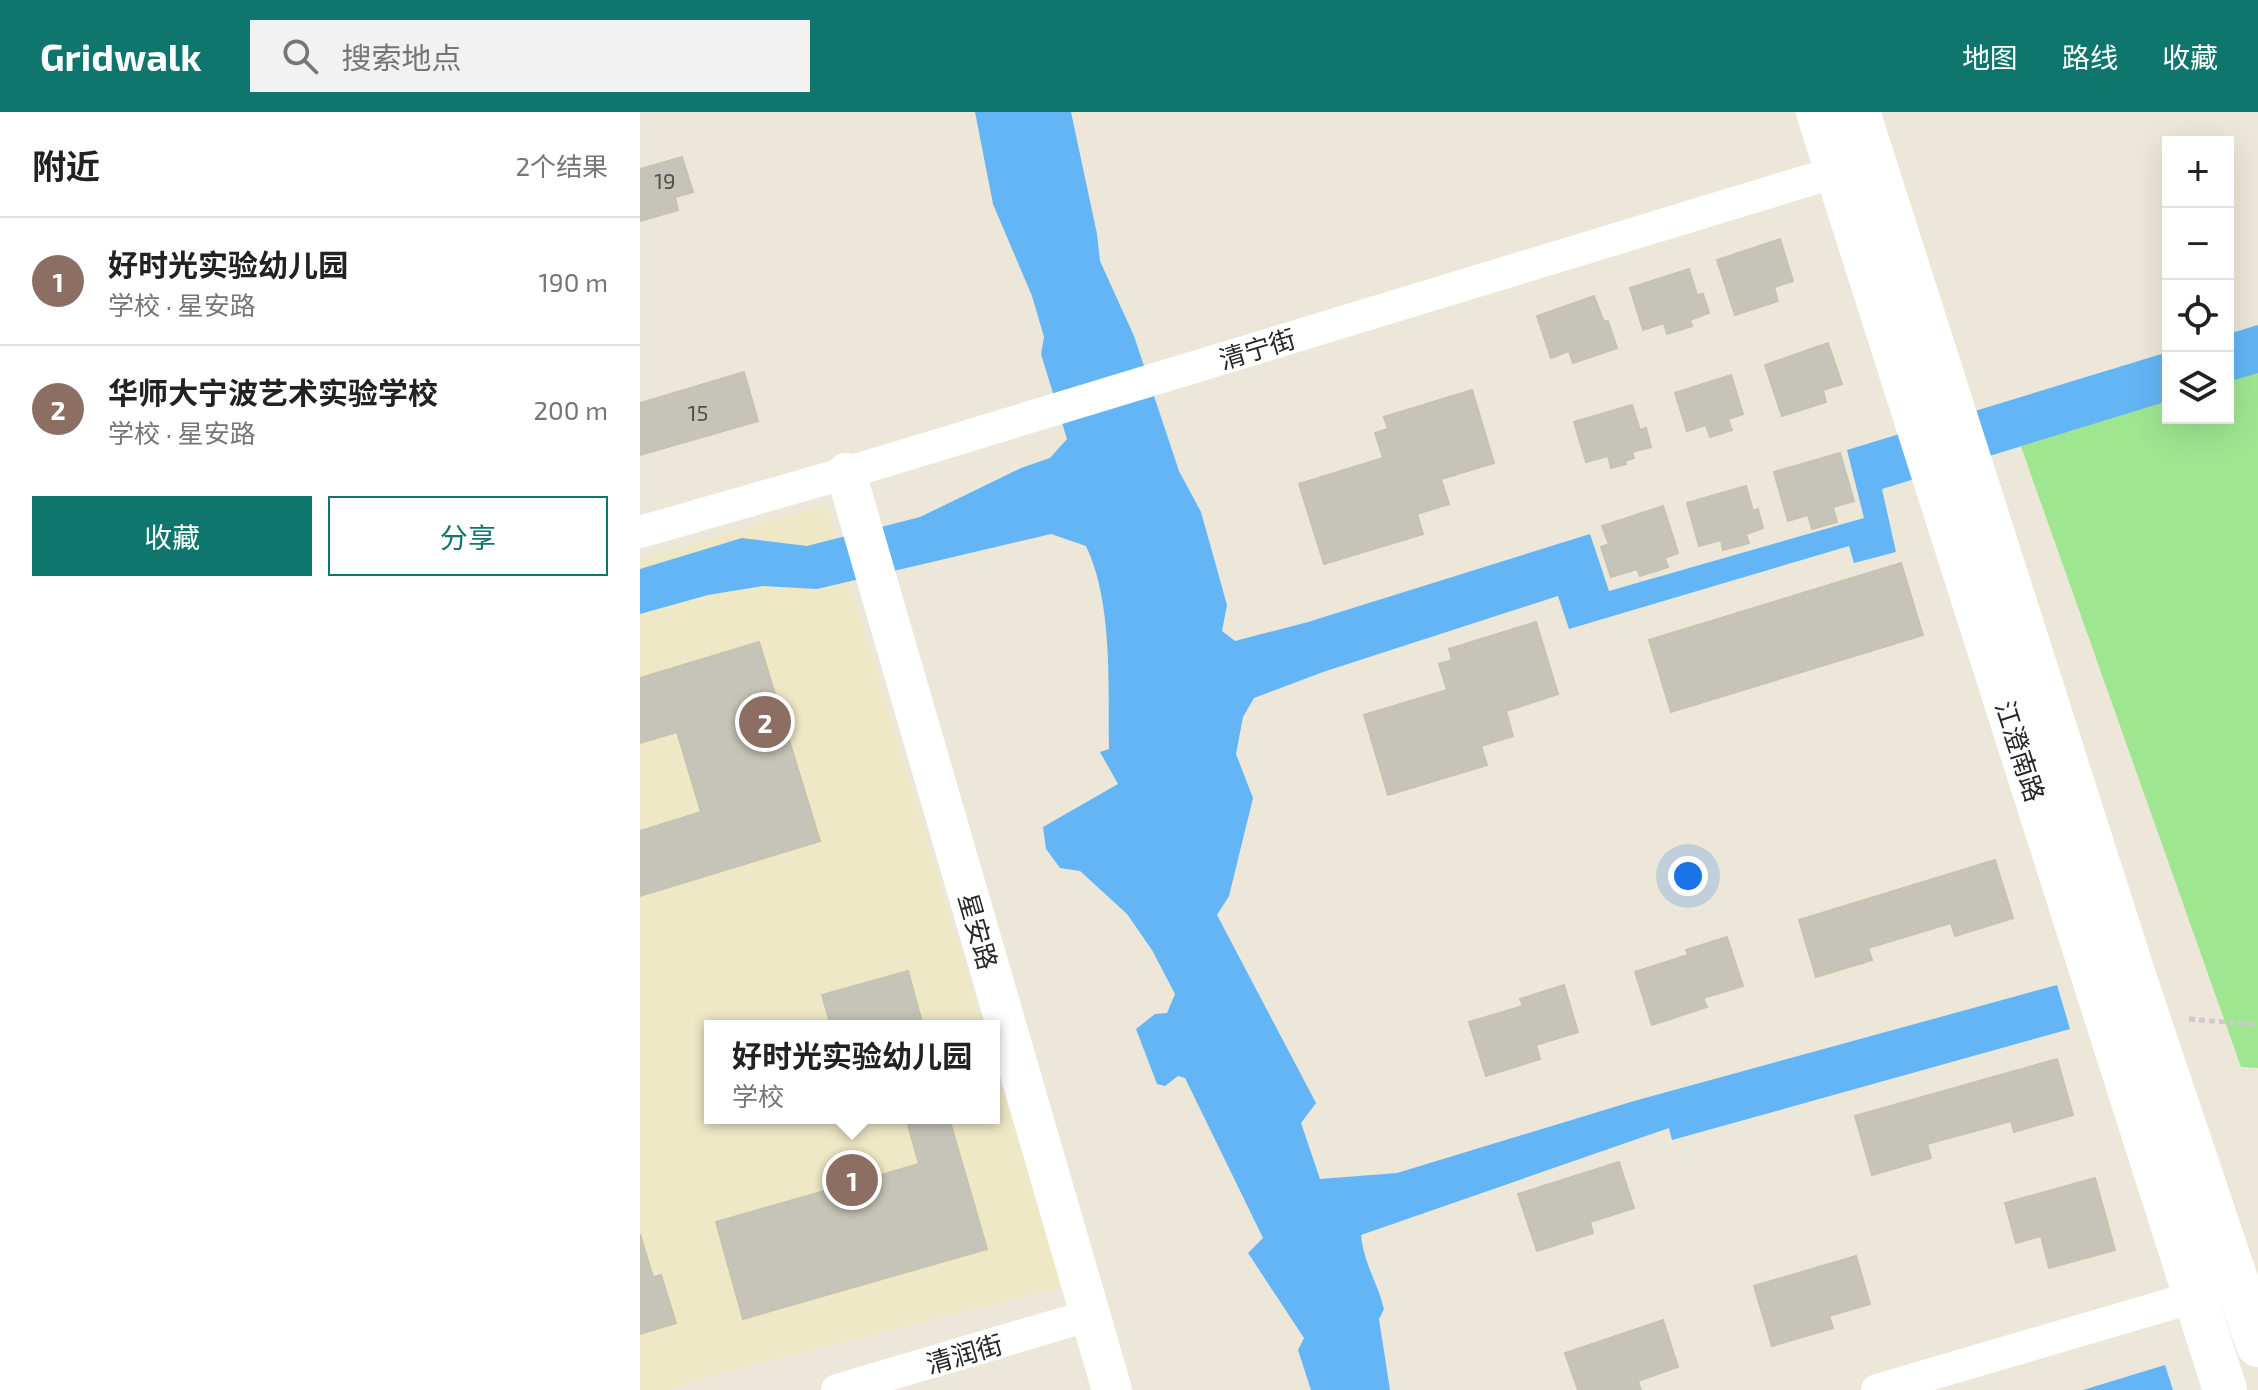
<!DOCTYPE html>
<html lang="zh">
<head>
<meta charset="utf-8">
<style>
  body { margin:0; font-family:"Exo 2","Noto Sans SC",sans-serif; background:#f2f2f2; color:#222 }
  .controls { position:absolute; right:24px; top:24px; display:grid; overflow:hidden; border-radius:0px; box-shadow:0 8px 32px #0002 }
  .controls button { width:72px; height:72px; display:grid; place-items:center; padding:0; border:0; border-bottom:2px solid #e0e0e0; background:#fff; color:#222; font:40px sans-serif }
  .you { position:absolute; left:1048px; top:764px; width:28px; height:28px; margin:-20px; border:6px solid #fff; border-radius:50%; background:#1a73e8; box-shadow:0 0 0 12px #1a73e833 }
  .badge { display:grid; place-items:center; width:52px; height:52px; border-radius:50%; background:#0f766e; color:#fff; font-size:26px; font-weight:700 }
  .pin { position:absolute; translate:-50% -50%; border:4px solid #fff; box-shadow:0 2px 8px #0006 }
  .popup { position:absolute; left:64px; top:908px; width:296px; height:104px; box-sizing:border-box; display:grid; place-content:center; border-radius:0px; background:#fff; filter:drop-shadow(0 2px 6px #0005); font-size:26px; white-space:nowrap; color:#767676 }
  .popup b { font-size:30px; color:#222 }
  .popup::after { content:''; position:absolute; left:50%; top:100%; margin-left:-16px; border:16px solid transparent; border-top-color:#fff }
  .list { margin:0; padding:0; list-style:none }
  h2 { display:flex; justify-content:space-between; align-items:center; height:104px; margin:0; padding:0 32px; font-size:34px }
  h2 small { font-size:26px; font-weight:400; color:#767676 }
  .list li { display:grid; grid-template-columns:52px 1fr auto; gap:24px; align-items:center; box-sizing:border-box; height:128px; padding:0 32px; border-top:2px solid #e0e0e0 }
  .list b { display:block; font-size:30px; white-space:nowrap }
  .list p { margin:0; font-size:26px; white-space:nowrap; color:#767676 }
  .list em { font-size:26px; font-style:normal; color:#767676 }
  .actions { display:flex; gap:16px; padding:24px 32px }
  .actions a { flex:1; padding:18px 0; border:2px solid #0f766e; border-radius:0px; text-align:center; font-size:28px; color:#0f766e }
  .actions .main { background:#0f766e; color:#fff }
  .icon { flex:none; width:44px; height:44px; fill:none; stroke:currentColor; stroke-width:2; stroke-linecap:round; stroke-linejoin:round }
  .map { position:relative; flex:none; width:1618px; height:1278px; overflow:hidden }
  header { display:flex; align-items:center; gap:48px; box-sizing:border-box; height:112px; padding:0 40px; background:#0f766e; color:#fff }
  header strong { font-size:38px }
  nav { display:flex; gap:44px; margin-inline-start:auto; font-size:28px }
  .search { width:560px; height:72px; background:#f2f2f2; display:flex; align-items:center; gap:20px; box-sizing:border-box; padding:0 28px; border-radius:0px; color:#767676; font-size:30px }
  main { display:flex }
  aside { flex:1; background:#fff }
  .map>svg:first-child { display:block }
  .education { fill:#efe8c6 }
  .green { fill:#9fe691 }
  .water { fill:#64b5f5 }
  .building { fill:#c6c3b8; stroke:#c7c3b2; stroke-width:2 }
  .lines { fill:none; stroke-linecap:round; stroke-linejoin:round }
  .path { stroke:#cbcbcb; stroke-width:5; stroke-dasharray:6 4; stroke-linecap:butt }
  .minor { stroke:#fff; stroke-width:32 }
  .tertiary { stroke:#fff; stroke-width:40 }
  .secondary { stroke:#fff; stroke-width:44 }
  .labels { text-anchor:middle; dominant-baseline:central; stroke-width:7; stroke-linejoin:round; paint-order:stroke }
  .number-label { font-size:22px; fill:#504f4c }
  .street-label { font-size:26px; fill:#282828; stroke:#fff }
</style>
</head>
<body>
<header>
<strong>Gridwalk</strong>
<div class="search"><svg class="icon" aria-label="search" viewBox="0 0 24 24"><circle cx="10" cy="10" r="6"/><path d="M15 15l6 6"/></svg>搜索地点</div>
<nav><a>地图</a><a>路线</a><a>收藏</a></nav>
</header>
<main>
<aside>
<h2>附近<small>2个结果</small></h2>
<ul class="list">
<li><span class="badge" style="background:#8d6e63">1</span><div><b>好时光实验幼儿园</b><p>学校 · 星安路</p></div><em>190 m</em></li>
<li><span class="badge" style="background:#8d6e63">2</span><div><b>华师大宁波艺术实验学校</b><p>学校 · 星安路</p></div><em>200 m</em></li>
</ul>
<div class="actions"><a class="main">收藏</a><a>分享</a></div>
</aside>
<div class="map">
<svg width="1618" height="1278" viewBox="0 0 1618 1278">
  <rect width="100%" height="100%" fill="#ece7d8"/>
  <!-- education -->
  <path class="education" d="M186,393L343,914H70V1006H354V949L424,1174L91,1258L28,1278H0V448Z"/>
  <!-- green -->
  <path class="green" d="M1618,235V956L1601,955L1379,329L1528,271V306H1588V247Z"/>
  <!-- water -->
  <g class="water">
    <path d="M335,0H431L457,122L460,149L494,224L539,359L561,400L587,493L582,519L595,529L668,510L950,422L969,479L1224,406L1207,338L1528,240V289L1242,377L1256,440L1214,451L1209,434L929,517L918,484L683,560L614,586L603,605L596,642L613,686L589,784L577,803L676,991L661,1011L680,1067L757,1061L994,989L1417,873L1430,917L1032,1028L1029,1016L721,1123C723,1149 738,1172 744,1197L739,1207L750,1278H671L658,1238L664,1226L608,1141L623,1126L545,966L538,964L525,974L517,972L496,917L515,902L527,901L535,882L512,838L487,802L440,759L420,756L406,737L403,715L478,672L460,640L469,637C468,575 473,490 446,434L411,422L177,477L123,474L68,483L0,502V457L102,426L167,434L280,405L381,356L410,346L427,327L401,242L404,225L392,184L353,92Z"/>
    <path d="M1618,213V261L1588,270V222Z"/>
    <path d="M1525,1253L1533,1278H1443Z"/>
  </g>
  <!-- building -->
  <g class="building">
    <path d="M42,45L53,80L35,85L38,98L0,109V57Z"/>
    <path d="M1140,127L1153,169L1134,175L1138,189L1095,203L1077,148Z"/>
    <path d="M1049,157L1057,183L1063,182L1069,201L1050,208L1052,214L1027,222L1024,211L1003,218L990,176Z"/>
    <path d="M954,184L964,210L968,209L977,236L933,251L929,239L911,246L897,204Z"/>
    <path d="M1188,231L1202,272L1183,278L1186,290L1142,304L1125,253Z"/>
    <path d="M104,260L118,309L0,343V291Z"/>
    <path d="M1091,263L1103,302L1088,307L1092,318L1070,325L1066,313L1047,319L1035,281Z"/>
    <path d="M832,278L854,351L801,367L809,392L777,402L783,422L684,452L659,372L743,346L735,321L748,317L744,305Z"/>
    <path d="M992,293L1000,318L1006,316L1011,335L992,340L994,346L985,349L986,352L971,356L968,344L946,350L934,310Z"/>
    <path d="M1200,341L1214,389L1193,395L1197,410L1172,417L1168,403L1148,409L1134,360Z"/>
    <path d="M1106,374L1113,399L1118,397L1123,416L1106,422L1109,431L1083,438L1081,428L1059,434L1047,391Z"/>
    <path d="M1023,394L1038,441L1025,446L1028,455L1000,464L997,457L971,465L961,435L969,432L962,414Z"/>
    <path d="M1261,451L1283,523L1031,600L1009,528Z"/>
    <path d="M896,510L918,582L866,599L873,624L841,634L847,653L748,683L724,603L807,578L799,552L812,548L809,537Z"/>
    <path d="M119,530L180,729L0,784V719L61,700L37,620L0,631V566Z"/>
    <path d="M1355,748L1373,806L1315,824L1311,811L1228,836L1232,848L1176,865L1159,808Z"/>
    <path d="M1087,825L1103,874L1063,886L1067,895L1012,913L995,860L1048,843L1046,838Z"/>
    <path d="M268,859L283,914H191L182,883Z"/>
    <path d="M924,873L938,920L896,933L900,947L846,964L829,910L883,894L880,887Z"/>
    <path d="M1417,947L1433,1003L1374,1020L1371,1009L1287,1032L1291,1046L1232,1063L1215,1004Z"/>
    <path d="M266,1006H309L347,1137L103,1207L76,1110L279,1052Z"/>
    <path d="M979,1050L994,1096L950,1110L953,1121L897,1139L878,1082Z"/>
    <path d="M1455,1066L1475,1138L1409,1156L1401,1124L1376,1131L1365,1091Z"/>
    <path d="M0,1122L13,1165L21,1163L36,1211L0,1222Z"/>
    <path d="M1216,1144L1230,1192L1189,1204L1193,1216L1132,1234L1114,1174Z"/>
    <path d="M1023,1208L1038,1255L998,1269L1001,1278H938L925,1241Z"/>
  </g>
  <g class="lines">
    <!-- path -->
    <path class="path" d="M1549,907L1618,913"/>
    <!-- minor -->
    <g class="minor">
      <path d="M0,420L206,361L1219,53"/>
      <path d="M197,1278L451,1203"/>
      <path d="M1237,1278L1575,1179"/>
    </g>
    <!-- tertiary -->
    <path class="tertiary" d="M206,361L472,1278"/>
    <!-- secondary -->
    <g class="secondary">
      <path d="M1178,0L1585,1278"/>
      <path d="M1218,0L1496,870L1618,1233"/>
    </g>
  </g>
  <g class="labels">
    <!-- number labels -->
    <g class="number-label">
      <text x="25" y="68">19</text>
      <text x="58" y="300">15</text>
    </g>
    <!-- street labels -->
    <g class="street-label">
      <text transform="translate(617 236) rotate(-17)">清宁街</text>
      <text transform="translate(1381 639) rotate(72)">江澄南路</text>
      <text transform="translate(339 819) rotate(74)">星安路</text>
      <text transform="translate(324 1241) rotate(-16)">清润街</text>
    </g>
  </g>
</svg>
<div class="controls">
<button>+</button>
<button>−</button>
<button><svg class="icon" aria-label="locate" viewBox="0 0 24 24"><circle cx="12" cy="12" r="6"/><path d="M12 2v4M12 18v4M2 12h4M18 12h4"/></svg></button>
<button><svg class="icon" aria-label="layers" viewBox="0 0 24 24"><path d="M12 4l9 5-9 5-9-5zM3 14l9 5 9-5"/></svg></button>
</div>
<div class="you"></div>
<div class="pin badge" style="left:212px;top:1068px;background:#8d6e63">1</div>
<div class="popup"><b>好时光实验幼儿园</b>学校</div>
<div class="pin badge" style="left:125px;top:610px;background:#8d6e63">2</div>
</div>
</main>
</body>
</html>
